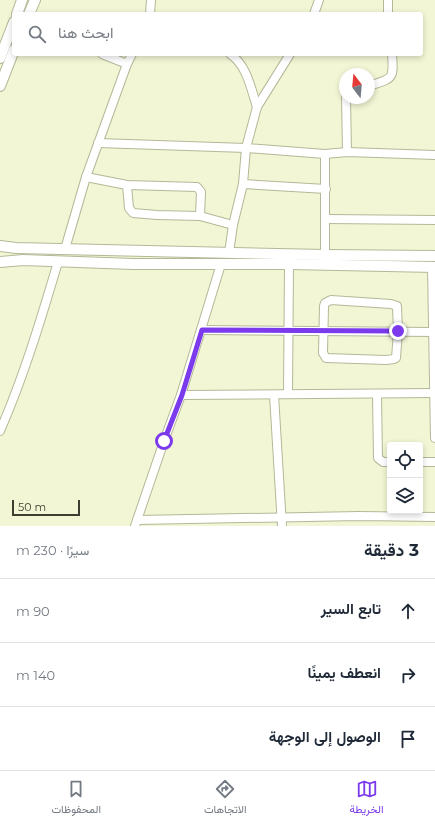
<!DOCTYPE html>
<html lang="ar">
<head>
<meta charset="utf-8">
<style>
  body { margin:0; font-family:Montserrat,Vazirmatn,sans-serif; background:#f2f2f3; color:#1f2937; direction:rtl }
  .controls { position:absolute; right:12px; bottom:12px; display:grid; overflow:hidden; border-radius:4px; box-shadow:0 2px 6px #0003 }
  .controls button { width:36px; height:36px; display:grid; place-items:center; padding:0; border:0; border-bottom:1px solid #e0e1e3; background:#fff; color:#1f2937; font:20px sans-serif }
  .compass { position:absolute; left:339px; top:68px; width:36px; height:36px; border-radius:50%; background:#fff; box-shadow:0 2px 6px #0003; rotate:344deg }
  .scale { position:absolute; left:12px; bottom:10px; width:68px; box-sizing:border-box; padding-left:4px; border:2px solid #3c3e30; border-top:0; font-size:11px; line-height:14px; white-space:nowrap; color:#3c3e30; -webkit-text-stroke:3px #f2f6d4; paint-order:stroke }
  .stop { position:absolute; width:12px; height:12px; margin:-9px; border:3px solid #7c3aed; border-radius:50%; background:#fff }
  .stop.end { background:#7c3aed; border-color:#fff; box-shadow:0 1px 4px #0008 }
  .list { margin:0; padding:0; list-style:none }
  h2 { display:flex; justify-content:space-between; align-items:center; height:52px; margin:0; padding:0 16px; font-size:17px }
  h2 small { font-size:13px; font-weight:400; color:#747a83 }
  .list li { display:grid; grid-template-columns:26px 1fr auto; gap:12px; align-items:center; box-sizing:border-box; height:64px; padding:0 16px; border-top:1px solid #e0e1e3 }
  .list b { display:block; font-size:15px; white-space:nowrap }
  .list em { font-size:13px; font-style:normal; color:#747a83 }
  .icon { flex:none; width:22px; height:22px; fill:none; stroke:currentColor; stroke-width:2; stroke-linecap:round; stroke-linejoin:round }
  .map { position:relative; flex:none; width:435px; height:526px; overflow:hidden; direction:ltr }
  .search { position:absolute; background:#fff; box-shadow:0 2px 6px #0003; left:12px; right:12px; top:12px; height:44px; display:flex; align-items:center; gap:10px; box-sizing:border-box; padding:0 14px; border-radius:4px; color:#747a83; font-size:15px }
  .sheet { height:244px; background:#fff }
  nav { display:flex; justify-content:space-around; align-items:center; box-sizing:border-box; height:56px; border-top:1px solid #e0e1e3; background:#fff; font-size:11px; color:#747a83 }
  nav a { display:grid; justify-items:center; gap:2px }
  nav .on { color:#7c3aed }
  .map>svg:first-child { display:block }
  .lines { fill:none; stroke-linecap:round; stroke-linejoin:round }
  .minor-casing { stroke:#b5b898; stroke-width:10 }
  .tertiary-casing { stroke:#b5b898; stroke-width:12 }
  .minor { stroke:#fff; stroke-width:8 }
  .tertiary { stroke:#fff; stroke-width:10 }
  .route { stroke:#7c3aed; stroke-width:5 }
</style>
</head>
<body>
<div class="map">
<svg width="435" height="526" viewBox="0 0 435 526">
  <rect width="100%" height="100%" fill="#f2f6d4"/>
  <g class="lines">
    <!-- minor casing -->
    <g class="minor-casing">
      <g id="minor">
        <path d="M388,0V14"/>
        <path d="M150,14L151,0"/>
        <path d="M314,14L319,0"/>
        <path d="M102,54L127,64"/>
        <path d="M230,54C247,65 251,89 257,107"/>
        <path d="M369,86C393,78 394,80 392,54"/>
        <path d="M346,98L347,152"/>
        <path d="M98,143L246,148L325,154L347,152L435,155"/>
        <path d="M325,154V255"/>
        <path d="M86,177L127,185L197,187L201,192L200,216"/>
        <path d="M243,184L326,189"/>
        <path d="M127,185L129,208L133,213L157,215L200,216L233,225"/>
        <path d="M326,219L435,220"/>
        <path d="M65,249L86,177L127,64L132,54"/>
        <path d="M229,253L233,225L243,184L246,148L257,107L290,54"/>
        <path d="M432,267L435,438"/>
        <path d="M331,300L391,304L397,306L398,331L396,358L394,359L386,360L326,358L323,353L324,306L325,303Z"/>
        <path d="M202,330L435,332"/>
        <path d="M288,394L289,264"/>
        <path d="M181,395L435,393"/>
        <path d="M274,395L282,526"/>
        <path d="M377,395L378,458L383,462H390"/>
        <path d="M0,431C24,376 41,319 58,262"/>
        <path d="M420,462H435"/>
        <path d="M137,520L359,516L435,517"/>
        <path d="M135,526L164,441L181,395L221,264"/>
      </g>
    </g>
    <!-- tertiary casing -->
    <g class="tertiary-casing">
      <g id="tertiary">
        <path d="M17,14L22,0"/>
        <path d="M29,14L35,0"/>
        <path d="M0,58L14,22"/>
        <path d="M0,86L14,50"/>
        <path d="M0,246L16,248L325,255L435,256"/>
        <path d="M0,262L23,260L133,264H289L435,267"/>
      </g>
    </g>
    <!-- minor -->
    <use href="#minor" class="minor"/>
    <!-- tertiary -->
    <use href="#tertiary" class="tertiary"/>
  </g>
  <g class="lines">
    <!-- route -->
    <path class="route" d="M164,441L182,395L202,330L398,331"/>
  </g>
</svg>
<div class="controls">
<button><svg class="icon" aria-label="locate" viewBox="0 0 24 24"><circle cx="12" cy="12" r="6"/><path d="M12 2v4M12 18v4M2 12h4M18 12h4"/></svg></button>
<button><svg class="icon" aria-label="layers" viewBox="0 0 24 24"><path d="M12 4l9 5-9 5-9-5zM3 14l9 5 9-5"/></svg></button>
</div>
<svg class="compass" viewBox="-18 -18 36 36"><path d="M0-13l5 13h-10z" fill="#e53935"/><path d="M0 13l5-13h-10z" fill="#747a83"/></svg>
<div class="scale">50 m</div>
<div class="stop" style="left:164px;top:441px"></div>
<div class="stop end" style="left:398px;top:331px"></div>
<div class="search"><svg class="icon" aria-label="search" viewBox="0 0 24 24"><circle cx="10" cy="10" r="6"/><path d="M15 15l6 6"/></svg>ابحث هنا</div>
</div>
<section class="sheet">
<h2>3 دقيقة<small>سيرًا · 230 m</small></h2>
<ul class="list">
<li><svg class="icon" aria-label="ahead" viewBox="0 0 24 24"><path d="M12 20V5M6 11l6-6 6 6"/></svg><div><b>تابع السير</b></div><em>90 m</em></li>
<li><svg class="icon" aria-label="right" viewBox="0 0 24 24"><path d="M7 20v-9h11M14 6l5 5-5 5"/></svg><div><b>انعطف يمينًا</b></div><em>140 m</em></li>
<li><svg class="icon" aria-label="arrive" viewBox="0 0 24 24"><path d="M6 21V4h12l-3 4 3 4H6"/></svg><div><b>الوصول إلى الوجهة</b></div></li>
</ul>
</section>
<nav>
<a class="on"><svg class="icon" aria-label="map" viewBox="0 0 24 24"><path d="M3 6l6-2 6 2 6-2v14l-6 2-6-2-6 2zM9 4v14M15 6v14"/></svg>الخريطة</a>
<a><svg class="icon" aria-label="directions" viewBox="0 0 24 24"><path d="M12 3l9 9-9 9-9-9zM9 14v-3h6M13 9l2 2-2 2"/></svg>الاتجاهات</a>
<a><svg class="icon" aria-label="saved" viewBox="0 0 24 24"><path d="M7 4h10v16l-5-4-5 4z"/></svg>المحفوظات</a>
</nav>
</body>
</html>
